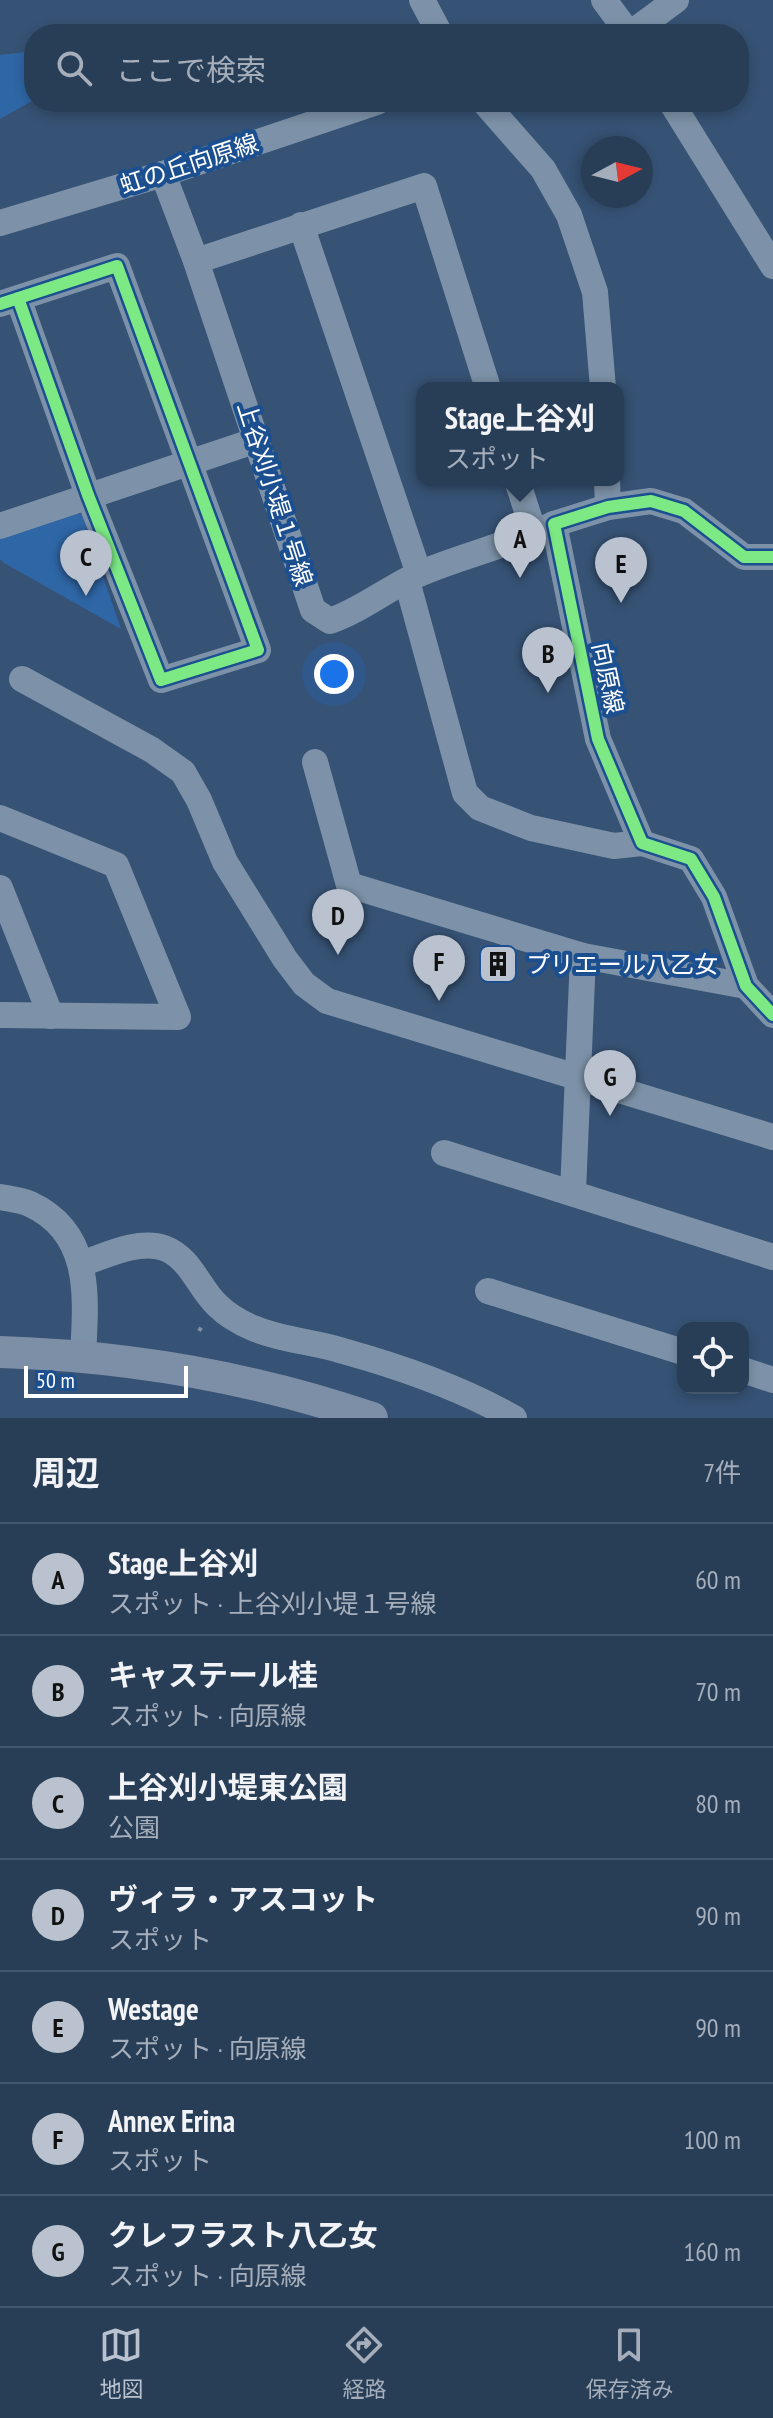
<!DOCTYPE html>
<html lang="ja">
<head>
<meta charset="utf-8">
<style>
  body { margin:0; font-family:"PT Sans Narrow","Noto Sans JP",sans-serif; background:#30455d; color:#f1f3f6 }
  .controls { position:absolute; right:24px; bottom:24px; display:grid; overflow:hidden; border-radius:16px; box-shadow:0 4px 12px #0003 }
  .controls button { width:72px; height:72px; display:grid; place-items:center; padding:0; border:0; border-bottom:2px solid #44576d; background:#283e57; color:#f1f3f6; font:40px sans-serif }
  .compass { position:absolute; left:581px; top:136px; width:72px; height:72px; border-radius:50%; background:#283e57; box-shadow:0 4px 12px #0003; rotate:83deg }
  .scale { position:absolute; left:24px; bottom:20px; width:164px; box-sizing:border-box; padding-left:8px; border:4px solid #fff; border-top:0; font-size:22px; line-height:28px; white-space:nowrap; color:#fff; -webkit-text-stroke:6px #1b4f8f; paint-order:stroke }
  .you { position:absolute; left:334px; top:674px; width:28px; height:28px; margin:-20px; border:6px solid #fff; border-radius:50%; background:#1a73e8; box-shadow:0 0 0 12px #1a73e833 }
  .badge { display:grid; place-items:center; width:52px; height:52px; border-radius:50%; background:#b9c2ce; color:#111; font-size:26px; font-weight:700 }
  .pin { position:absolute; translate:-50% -66px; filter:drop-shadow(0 2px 4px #0008) }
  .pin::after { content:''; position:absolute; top:42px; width:28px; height:24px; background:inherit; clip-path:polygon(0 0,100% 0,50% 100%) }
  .popup { position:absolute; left:416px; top:382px; width:208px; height:104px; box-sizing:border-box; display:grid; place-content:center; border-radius:16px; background:#283e57; filter:drop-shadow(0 2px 6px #0005); font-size:26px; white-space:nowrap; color:#a5aeba }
  .popup b { font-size:30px; color:#f1f3f6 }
  .popup::after { content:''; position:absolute; left:50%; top:100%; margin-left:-16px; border:16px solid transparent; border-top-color:#283e57 }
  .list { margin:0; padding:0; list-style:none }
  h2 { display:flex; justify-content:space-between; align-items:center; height:104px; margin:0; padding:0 32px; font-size:34px }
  h2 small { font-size:26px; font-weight:400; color:#a5aeba }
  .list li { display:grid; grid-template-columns:52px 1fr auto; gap:24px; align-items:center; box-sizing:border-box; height:112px; padding:0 32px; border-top:2px solid #44576d }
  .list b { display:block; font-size:30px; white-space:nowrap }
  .list p { margin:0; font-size:26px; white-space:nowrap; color:#a5aeba }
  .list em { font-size:26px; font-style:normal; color:#a5aeba }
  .icon { flex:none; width:44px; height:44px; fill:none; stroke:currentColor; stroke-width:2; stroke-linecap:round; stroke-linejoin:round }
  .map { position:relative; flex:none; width:773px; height:1418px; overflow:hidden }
  .search { position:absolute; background:#283e57; box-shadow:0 4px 12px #0003; left:24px; right:24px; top:24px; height:88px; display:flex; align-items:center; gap:20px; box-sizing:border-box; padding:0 28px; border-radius:32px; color:#a5aeba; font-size:30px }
  .sheet { height:888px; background:#283e57 }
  nav { display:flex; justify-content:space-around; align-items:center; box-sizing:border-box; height:112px; border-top:2px solid #44576d; background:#283e57; font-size:22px; color:#a5aeba }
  nav a { display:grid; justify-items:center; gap:4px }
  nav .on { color:#b9c2ce }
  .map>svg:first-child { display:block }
  .green { fill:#2f66a5 }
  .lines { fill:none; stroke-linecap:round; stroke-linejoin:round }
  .path { stroke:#7d92a8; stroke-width:4; stroke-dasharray:4 6; stroke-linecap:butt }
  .minor { stroke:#7d92a8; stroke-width:26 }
  .major { stroke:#7d8ea7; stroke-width:32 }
  .cycleway-casing { stroke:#1b4f8f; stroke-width:17 }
  .cycleway { stroke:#7ce984; stroke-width:12 }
  .labels { text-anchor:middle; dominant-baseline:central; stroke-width:8; stroke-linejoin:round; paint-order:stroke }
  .street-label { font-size:24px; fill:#fff; stroke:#1b4f8f }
  .poi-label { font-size:24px; fill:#fff; stroke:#1b4f8f; text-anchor:start }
</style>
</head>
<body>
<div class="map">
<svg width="773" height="1418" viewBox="0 0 773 1418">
  <rect width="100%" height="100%" fill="#365274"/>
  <!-- green -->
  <g class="green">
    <path d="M34,51V100L0,119V55Z"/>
    <path d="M68,508L82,515L121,629L4,563L0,559V534Z"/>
  </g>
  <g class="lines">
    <!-- path -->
    <path class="path" d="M199,1331L204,1323"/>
    <!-- minor -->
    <g class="minor">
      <path d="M422,0L440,34"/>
      <path d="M604,0L629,34"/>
      <path d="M630,34L676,0"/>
      <path d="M484,102L543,169L569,215L595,292L603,388"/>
      <path d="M671,102L773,266"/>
      <path d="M163,174L196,261L313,610L330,621C362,610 388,588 419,574C463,555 510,545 554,524"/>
      <path d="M0,223L163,174L377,102"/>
      <path d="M301,225L419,574"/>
      <path d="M196,261L424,186L488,388"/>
      <path d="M0,304L117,266L258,650L161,680L88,495L18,298"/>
      <path d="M517,480L534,533"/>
      <path d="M607,480L608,507"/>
      <path d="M0,526L257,440"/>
      <path d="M773,557H744L684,511L651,501L608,507L554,524L598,739L642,843L691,859L714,897L746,986L773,1015"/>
      <path d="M407,581L465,793L480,808L531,828L614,846L642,843"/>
      <path d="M22,679L152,750L183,772L199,800L225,862L285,959L304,984L327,1001L773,1137"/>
      <path d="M315,762L349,885L583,956L746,986"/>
      <path d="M0,818L116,865L178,1017L0,1015"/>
      <path d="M0,888L51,1016"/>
      <path d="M444,1153L773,1257"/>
      <path d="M573,1192L583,956"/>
      <path d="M0,1197C10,1199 21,1200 30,1204C93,1233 86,1298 83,1356"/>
      <path d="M81,1264C105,1256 138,1239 164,1248C191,1258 198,1287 217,1305C227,1315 241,1323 253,1328C280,1340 315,1342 343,1351C401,1367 461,1388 514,1418"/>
      <path d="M488,1291L683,1352"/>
      <path d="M743,1370L773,1380"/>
    </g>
    <!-- major -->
    <path class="major" d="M0,1352C127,1356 252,1377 372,1418"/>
    <!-- cycleway casing -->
    <g class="cycleway-casing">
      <g id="cycleway">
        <path d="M0,304L117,266L258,650L161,680L88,495L18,298"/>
        <path d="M773,557H744L684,511L651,501L608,507L554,524L598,739L642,843L691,859L714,897L746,986L773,1015"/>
      </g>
    </g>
    <!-- cycleway -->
    <use href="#cycleway" class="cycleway"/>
  </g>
  <!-- icons -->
  <defs>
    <g id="building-square" transform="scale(2)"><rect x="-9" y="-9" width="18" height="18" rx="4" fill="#b9c2ce" stroke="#1b4f8f"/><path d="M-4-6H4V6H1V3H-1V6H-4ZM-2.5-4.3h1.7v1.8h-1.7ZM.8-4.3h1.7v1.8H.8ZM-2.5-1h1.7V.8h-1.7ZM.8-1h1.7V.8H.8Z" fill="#111"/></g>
  </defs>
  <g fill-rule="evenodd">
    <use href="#building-square" x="498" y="964"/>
  </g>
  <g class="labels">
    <!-- street labels -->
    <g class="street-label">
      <text transform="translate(189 164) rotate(-18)">虹の丘向原線</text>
      <text transform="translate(275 494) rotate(72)">上谷刈小堤１号線</text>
      <text transform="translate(608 678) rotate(78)">向原線</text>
    </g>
    <!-- poi labels -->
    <g class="poi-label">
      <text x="526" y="964">プリエール八乙女</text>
    </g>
  </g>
</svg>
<div class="controls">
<button><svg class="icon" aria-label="locate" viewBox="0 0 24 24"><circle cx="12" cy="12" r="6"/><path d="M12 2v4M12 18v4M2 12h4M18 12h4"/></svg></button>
</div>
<svg class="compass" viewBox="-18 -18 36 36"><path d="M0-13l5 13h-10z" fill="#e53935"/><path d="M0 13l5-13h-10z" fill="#a5aeba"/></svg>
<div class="scale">50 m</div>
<div class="you"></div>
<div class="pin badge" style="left:520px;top:578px">A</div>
<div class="popup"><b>Stage上谷刈</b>スポット</div>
<div class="pin badge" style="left:548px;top:693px">B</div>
<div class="pin badge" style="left:86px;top:596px">C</div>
<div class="pin badge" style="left:338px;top:955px">D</div>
<div class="pin badge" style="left:621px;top:603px">E</div>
<div class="pin badge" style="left:439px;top:1001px">F</div>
<div class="pin badge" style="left:610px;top:1116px">G</div>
<div class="search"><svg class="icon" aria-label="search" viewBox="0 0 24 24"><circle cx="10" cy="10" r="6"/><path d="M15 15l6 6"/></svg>ここで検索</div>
</div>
<section class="sheet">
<h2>周辺<small>7件</small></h2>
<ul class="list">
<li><span class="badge">A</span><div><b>Stage上谷刈</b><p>スポット · 上谷刈小堤１号線</p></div><em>60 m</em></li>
<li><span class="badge">B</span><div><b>キャステール桂</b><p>スポット · 向原線</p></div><em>70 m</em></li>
<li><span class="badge">C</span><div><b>上谷刈小堤東公園</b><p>公園</p></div><em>80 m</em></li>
<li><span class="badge">D</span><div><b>ヴィラ・アスコット</b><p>スポット</p></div><em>90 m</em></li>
<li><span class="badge">E</span><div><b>Westage</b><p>スポット · 向原線</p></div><em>90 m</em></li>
<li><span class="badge">F</span><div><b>Annex Erina</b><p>スポット</p></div><em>100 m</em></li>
<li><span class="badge">G</span><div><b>クレフラスト八乙女</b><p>スポット · 向原線</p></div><em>160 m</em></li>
</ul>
</section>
<nav>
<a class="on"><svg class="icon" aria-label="map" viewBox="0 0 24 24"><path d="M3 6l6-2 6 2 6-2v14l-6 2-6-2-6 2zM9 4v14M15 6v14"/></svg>地図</a>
<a><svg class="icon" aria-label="directions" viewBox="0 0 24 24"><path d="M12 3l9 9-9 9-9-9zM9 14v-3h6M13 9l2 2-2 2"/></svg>経路</a>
<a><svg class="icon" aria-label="saved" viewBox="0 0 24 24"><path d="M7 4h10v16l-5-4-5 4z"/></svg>保存済み</a>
</nav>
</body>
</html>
